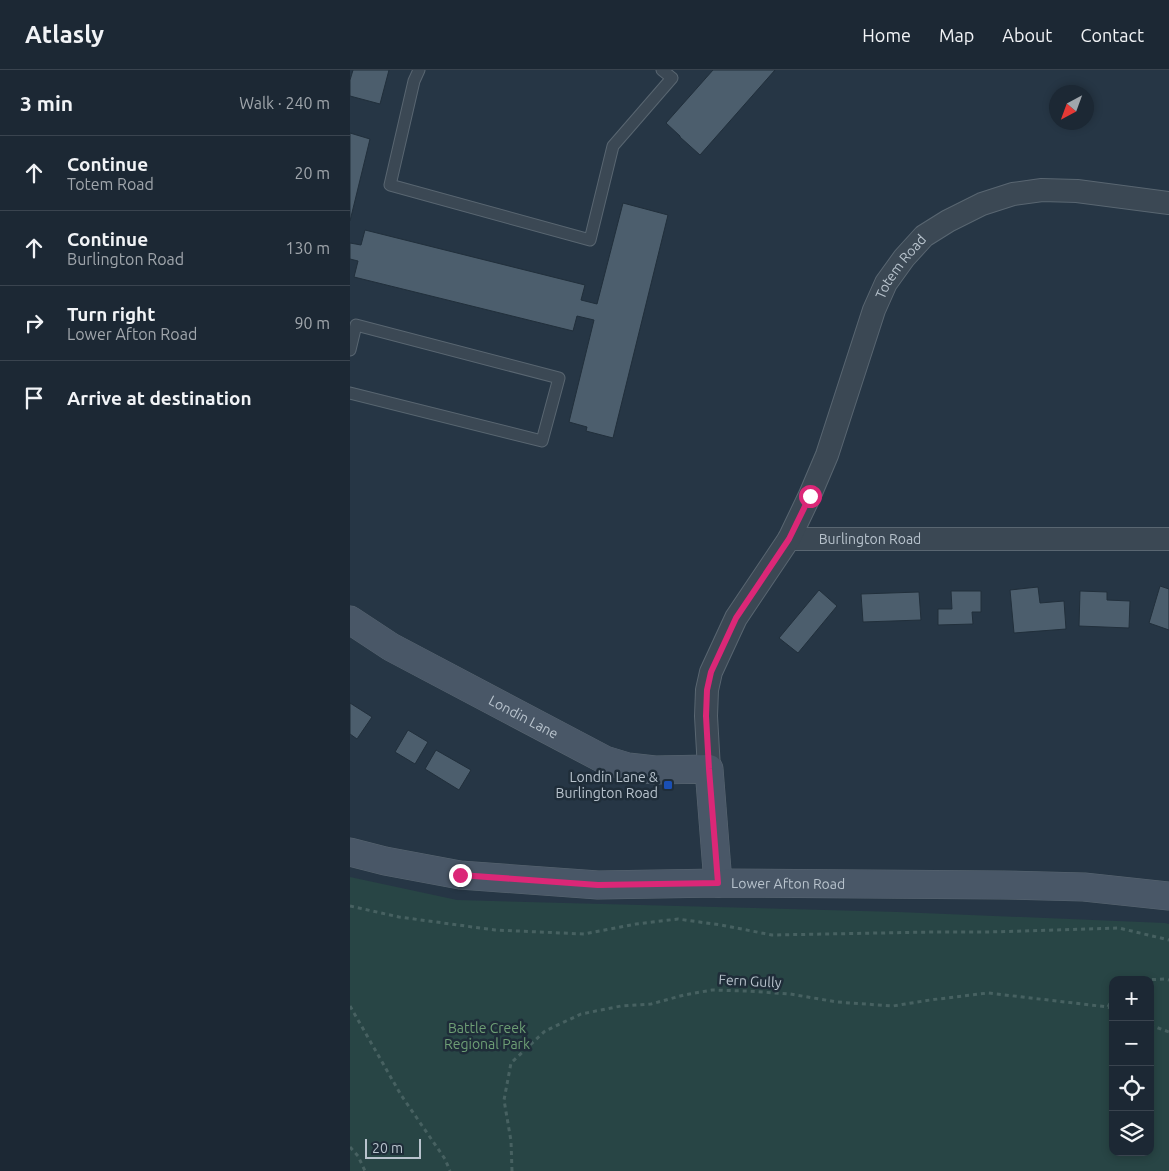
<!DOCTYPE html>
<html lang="en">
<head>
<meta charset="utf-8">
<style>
  body { margin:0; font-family:Ubuntu,sans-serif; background:#25303c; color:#f1f3f6 }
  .controls { position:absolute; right:15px; bottom:15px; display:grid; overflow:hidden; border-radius:10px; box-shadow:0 2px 8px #0003 }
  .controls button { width:45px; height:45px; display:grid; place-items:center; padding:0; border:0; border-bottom:1px solid #3a444f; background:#1c2834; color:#f1f3f6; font:25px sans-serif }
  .compass { position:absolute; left:699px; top:15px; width:45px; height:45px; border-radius:50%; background:#1c2834; box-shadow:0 2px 8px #0003; rotate:221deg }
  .scale { position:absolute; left:15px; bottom:12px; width:56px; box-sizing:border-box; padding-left:5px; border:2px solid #b8c3cd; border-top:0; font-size:14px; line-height:18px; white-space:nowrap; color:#b8c3cd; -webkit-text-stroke:4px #1f2d39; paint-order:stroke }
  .stop { position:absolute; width:15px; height:15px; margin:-11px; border:4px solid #db2777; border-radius:50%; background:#fff }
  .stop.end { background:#db2777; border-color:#fff; box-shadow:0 1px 5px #0008 }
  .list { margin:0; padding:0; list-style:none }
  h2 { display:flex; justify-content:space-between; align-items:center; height:65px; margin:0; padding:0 20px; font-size:21px }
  h2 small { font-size:16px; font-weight:400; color:#a0a6ac }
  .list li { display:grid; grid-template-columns:32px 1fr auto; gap:15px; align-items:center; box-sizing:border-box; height:75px; padding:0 20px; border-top:1px solid #3a444f }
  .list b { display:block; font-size:19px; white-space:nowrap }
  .list p { margin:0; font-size:16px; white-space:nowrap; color:#a0a6ac }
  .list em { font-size:16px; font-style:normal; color:#a0a6ac }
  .icon { flex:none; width:28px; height:28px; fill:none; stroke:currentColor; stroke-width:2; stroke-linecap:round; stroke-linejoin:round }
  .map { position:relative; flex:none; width:819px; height:1101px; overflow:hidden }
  header { display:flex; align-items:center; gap:30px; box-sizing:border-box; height:70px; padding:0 25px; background:#1c2834; border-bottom:1px solid #3a444f }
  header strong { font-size:24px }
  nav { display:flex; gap:28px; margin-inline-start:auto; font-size:18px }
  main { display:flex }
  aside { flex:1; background:#1c2834 }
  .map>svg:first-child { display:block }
  .green { fill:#284545; fill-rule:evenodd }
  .building { fill:#4c5e6d; stroke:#212f3b }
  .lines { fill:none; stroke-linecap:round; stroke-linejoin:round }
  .lane-casing { stroke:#596671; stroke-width:13 }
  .street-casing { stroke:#596671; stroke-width:24 }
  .secondary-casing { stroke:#596671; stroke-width:29 }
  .path { stroke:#476161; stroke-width:3; stroke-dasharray:4 4; stroke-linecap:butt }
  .lane { stroke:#3b4854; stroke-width:11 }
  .street { stroke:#3b4854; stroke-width:22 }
  .secondary { stroke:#495767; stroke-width:28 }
  .route { stroke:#db2777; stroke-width:6 }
  .transit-dot { fill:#1a4fb4; stroke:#1f2d39; stroke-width:2 }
  .labels { text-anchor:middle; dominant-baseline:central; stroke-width:5; stroke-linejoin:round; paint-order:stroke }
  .street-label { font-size:14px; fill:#b8c3cd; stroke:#1f2d39 }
  .poi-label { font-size:14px; fill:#b8c3cd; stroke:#1f2d39; text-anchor:end }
  .park-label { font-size:14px; fill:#6e9f75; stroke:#1f2d39 }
</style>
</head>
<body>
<header>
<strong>Atlasly</strong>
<nav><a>Home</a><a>Map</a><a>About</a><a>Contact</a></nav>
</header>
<main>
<aside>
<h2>3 min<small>Walk · 240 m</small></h2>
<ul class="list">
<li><svg class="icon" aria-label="ahead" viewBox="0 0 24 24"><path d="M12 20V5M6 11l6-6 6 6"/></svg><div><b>Continue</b><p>Totem Road</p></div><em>20 m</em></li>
<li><svg class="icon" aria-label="ahead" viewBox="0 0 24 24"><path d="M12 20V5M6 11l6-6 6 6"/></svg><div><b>Continue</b><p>Burlington Road</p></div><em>130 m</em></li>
<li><svg class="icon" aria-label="right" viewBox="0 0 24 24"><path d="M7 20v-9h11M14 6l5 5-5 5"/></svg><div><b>Turn right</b><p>Lower Afton Road</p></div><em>90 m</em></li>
<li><svg class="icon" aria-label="arrive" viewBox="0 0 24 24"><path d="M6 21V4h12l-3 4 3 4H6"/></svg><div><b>Arrive at destination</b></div></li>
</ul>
</aside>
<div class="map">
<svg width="819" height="1101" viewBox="0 0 819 1101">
  <rect width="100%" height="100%" fill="#263645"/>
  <!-- green -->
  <path class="green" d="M0,807L107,830L548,842L815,853L819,854V1101H0ZM763,910H800V1082H763Z"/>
  <!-- building -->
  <g class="building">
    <path d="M3,0H39L30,34L0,26V10Z"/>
    <path d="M363,0H425L350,85L330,67V66L316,53Z"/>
    <path d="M0,63L20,69L0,151Z"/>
    <path d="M273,133L318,145L263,368L236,361L237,357L219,352L244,250L227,246L223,261L4,207L8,191L0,189V173L11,175L15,160L235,215L231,230L247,234Z"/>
    <path d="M810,516L819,519V560L799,553Z"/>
    <path d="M688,517L690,533L714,531L716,559L664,563L660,520Z"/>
    <path d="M469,520L487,536L448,583L429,568Z"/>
    <path d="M601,521H631V542H622L623,554L588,555V539H602Z"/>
    <path d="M730,521L757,522V530L780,531L779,558L729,556Z"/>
    <path d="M569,522L571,550L513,552L511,524Z"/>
    <path d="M0,633L22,647L7,669L0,664Z"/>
    <path d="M58,660L78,672L65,694L45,682Z"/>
    <path d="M86,680L121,700L109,720L75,699Z"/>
  </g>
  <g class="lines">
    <!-- lane casing -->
    <g class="lane-casing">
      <g id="lane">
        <path d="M69,0L64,11L40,115L240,170L263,76L322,8L312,0"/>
        <path d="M0,280L6,255L209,308L192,371L0,323"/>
      </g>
    </g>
    <!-- street casing -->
    <g class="street-casing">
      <g id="street">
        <path id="s1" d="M439,469H819"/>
        <path id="s2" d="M359,699L356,646L357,620L361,602L386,548L439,469L460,425L477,385L524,240L536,213L554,188L574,166L598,151L632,134L663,124L692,120L727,121L819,133"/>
      </g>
    </g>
    <!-- secondary casing -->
    <g class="secondary-casing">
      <g id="secondary">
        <path id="s3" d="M0,550L41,577L255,690L278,697L305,700L359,699L368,813"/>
        <path id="s4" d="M0,782L35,791L110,805L248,815L368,813L653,815L734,817L819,826"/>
      </g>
    </g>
    <!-- path -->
    <g class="path">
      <path d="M0,836L49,847L145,860L234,864L286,854L328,849L371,855L422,865L583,862H639L769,858L819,870"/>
      <path d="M794,910L815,909L819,910"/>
      <path d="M0,936L51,1025L95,1089L100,1101"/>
      <path d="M758,937L763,928"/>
      <path d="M800,955L819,962"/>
      <path d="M0,1077L8,1086L15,1101"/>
      <path d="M162,1101L161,1071L154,1030L161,993L195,961L231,944L271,936L301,934L334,925L362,920L397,921L440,924L487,932L543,936L580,930L638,923L758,937L763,939"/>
    </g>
    <!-- lane -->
    <use href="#lane" class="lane"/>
    <!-- street -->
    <use href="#street" class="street"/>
    <!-- secondary -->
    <use href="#secondary" class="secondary"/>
  </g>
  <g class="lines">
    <!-- route -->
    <path class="route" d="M110,805L248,815L368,813L359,699L356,646L357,620L361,602L386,548L439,469L460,426"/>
  </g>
  <!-- markers -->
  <rect class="transit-dot" x="313" y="710" width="10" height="10" rx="2.5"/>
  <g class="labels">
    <!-- street labels -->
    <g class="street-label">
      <text stroke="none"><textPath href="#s2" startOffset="548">Totem Road</textPath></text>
      <text stroke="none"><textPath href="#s1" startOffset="81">Burlington Road</textPath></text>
      <text stroke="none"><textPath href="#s3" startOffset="199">Londin Lane</textPath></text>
      <text stroke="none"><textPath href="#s4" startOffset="441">Lower Afton Road</textPath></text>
      <text transform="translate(400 911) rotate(3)">Fern Gully</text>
    </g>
    <!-- poi labels -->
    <g class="poi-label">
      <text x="308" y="707">Londin Lane &amp;<tspan x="308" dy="16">Burlington Road</tspan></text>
    </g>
    <!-- park labels -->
    <g class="park-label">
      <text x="137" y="958">Battle Creek<tspan x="137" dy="16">Regional Park</tspan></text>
    </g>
  </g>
</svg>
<div class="controls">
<button>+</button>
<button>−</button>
<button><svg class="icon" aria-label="locate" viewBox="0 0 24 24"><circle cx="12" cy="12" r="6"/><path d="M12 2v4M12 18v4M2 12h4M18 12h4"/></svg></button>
<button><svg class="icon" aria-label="layers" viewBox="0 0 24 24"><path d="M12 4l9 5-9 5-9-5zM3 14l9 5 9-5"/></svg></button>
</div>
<svg class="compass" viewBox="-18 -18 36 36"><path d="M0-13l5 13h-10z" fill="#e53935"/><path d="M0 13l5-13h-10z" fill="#a0a6ac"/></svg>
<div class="scale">20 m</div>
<div class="stop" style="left:460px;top:426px"></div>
<div class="stop end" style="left:110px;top:805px"></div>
</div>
</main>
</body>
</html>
